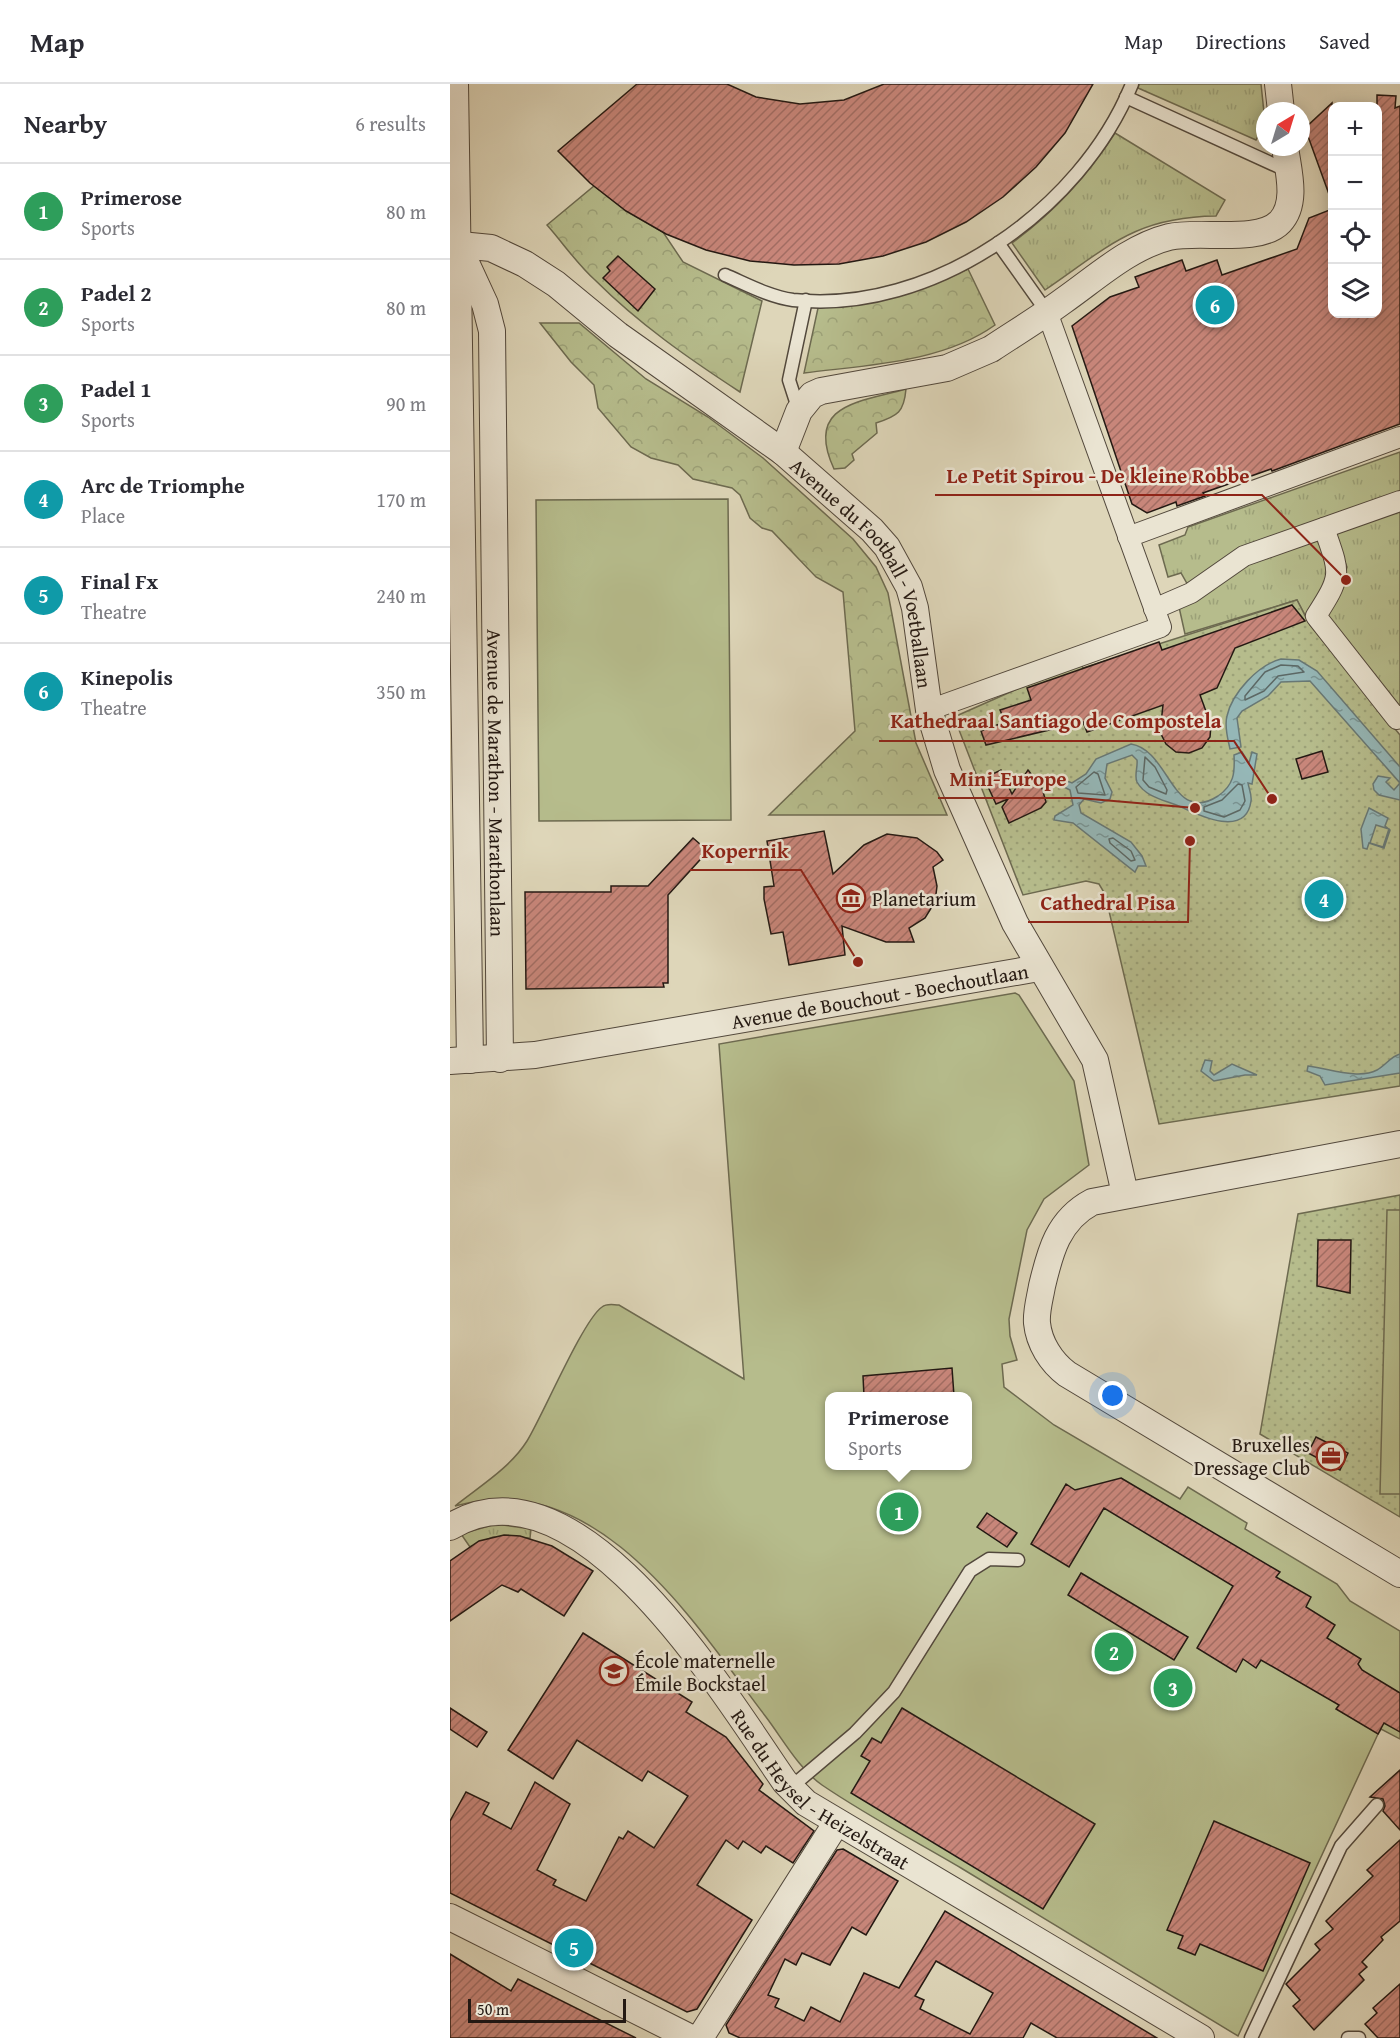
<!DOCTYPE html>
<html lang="en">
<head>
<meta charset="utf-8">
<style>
  body { margin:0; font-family:"Gentium Book Plus",serif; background:#f2f2f3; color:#2b2b33 }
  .controls { position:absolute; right:18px; top:18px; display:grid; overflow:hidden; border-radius:12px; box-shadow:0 3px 15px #0003 }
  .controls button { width:54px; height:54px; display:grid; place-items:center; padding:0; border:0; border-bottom:2px solid #e1e1e2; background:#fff; color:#2b2b33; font:30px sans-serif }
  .compass { position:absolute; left:806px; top:18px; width:54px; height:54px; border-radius:50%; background:#fff; box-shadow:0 3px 15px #0003; rotate:38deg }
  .scale { position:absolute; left:18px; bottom:15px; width:158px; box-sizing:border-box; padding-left:6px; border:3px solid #241913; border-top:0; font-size:16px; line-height:21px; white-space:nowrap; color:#241913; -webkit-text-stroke:4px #eae4d2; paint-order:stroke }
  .you { position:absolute; left:663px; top:1312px; width:21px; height:21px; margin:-15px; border:4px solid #fff; border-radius:50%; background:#1a73e8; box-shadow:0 0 0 9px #1a73e833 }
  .badge { display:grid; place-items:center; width:39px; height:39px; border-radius:50%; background:#8f2418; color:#fff; font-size:20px; font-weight:700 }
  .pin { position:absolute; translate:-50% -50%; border:3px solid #fff; box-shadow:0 2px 6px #0006 }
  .popup { position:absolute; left:375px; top:1308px; width:147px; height:78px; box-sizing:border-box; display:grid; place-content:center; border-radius:12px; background:#fff; filter:drop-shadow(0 2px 4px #0005); font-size:20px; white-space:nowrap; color:#7c7c81 }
  .popup b { font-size:22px; color:#2b2b33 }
  .popup::after { content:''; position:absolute; left:50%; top:100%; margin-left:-12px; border:12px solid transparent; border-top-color:#fff }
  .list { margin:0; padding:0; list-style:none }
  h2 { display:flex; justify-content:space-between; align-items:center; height:78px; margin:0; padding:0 24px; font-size:26px }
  h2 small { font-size:20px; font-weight:400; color:#7c7c81 }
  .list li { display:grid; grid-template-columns:39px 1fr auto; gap:18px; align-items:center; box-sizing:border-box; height:96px; padding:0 24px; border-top:2px solid #e1e1e2 }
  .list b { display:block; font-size:22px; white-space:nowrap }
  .list p { margin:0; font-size:20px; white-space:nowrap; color:#7c7c81 }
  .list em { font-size:20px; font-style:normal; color:#7c7c81 }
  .icon { flex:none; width:33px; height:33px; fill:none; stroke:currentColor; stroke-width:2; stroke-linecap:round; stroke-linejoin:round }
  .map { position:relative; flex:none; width:950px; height:1954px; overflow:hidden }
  header { display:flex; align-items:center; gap:36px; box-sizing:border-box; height:84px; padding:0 30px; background:#fff; border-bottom:2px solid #e1e1e2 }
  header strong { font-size:28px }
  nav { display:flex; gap:33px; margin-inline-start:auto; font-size:21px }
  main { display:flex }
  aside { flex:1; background:#fff }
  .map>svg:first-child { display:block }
  .grass { fill:url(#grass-tufts); stroke:#6d6a50; stroke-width:1.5 }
  .forest { fill:url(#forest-crowns); stroke:#6d6a50; stroke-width:1.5 }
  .park { fill:url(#park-dots); stroke:#6d6a50; stroke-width:1.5 }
  .pitch { fill:#b6bc8c; stroke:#6d6a50; stroke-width:1.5; fill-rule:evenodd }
  .water { fill:url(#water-ripples); stroke:#687875; stroke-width:1.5; fill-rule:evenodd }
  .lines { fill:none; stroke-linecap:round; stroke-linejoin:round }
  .shore { stroke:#5c6865; stroke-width:1.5 }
  .building { fill:url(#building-hatch); stroke:#241913; stroke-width:1.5; fill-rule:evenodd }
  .service-casing { stroke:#52483c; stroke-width:15 }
  .pedestrian-casing { stroke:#52483c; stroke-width:22 }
  .minor-casing { stroke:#52483c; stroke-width:28 }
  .service { stroke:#eae4d2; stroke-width:12 }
  .pedestrian { stroke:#eae4d2; stroke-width:20 }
  .minor { stroke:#eae4d2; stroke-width:26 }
  .labels { text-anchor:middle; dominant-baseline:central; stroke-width:5; stroke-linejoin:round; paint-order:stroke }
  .street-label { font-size:20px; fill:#241913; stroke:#eae4d2 }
  .poi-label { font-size:20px; fill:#241913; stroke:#eae4d2; text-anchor:start }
  .leader { fill:none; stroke:#8f2418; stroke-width:2 }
  .callout-dot { fill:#8f2418; stroke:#eae4d2; stroke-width:2 }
  .callout-label { font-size:21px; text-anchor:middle; font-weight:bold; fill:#8f2418; stroke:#eae4d2; stroke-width:5; stroke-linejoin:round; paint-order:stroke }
</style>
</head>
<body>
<header>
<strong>Map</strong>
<nav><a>Map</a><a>Directions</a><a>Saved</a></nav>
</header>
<main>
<aside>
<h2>Nearby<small>6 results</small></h2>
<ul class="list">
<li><span class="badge" style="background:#2e9e5b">1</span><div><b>Primerose</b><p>Sports</p></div><em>80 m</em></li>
<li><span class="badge" style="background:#2e9e5b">2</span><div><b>Padel 2</b><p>Sports</p></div><em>80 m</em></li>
<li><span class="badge" style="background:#2e9e5b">3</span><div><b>Padel 1</b><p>Sports</p></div><em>90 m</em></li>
<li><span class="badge" style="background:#0f9aa8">4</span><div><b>Arc de Triomphe</b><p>Place</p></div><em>170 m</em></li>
<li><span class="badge" style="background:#0f9aa8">5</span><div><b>Final Fx</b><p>Theatre</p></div><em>240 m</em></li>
<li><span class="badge" style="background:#0f9aa8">6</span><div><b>Kinepolis</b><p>Theatre</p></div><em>350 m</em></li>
</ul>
</aside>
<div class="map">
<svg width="950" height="1954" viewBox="0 0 950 1954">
  <defs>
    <pattern id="grass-tufts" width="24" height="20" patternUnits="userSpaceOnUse" patternTransform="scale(1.5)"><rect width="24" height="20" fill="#b6bc8c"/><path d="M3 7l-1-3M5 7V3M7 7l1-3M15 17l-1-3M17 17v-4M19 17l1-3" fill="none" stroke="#9ca178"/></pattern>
    <pattern id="forest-crowns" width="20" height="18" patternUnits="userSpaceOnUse" patternTransform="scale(1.5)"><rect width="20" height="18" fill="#b6bc8c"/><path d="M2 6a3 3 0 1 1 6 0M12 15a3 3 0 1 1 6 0" fill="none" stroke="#9ca178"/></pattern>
    <pattern id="park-dots" width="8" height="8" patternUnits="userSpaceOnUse" patternTransform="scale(1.5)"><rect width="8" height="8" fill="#b6bc8c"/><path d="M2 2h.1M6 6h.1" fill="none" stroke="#9ca178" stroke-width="1.8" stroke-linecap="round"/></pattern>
    <pattern id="water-ripples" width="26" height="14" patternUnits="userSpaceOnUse" patternTransform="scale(1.5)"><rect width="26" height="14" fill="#95b7b7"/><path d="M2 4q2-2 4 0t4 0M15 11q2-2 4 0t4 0" fill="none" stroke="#799494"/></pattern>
    <pattern id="building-hatch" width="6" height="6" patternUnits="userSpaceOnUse" patternTransform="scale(1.5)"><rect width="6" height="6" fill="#c8867a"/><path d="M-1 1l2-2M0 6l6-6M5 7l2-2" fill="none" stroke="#a26d63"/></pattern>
  </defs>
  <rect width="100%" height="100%" fill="#ded6b9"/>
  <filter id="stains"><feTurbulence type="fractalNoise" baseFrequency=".00333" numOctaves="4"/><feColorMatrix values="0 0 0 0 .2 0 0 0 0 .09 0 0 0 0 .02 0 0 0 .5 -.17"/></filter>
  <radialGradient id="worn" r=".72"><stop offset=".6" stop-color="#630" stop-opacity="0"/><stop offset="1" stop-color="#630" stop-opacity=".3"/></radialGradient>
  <!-- grass -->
  <g class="grass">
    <path d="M689,0H811L815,38L806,56L688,4Z"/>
    <path d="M665,49L775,116L766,132C685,133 658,163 595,206L562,159C604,128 637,93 665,49Z"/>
    <path d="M950,368V409L739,503L731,489L718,493L709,461L735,451L738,443Z"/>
    <path d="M950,423V626L890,575L864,546L887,517L897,483L882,446Z"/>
    <path d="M872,451L884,483L875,510L857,535L847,516L735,550L729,523L796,477Z"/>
    <path d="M46,1440L81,1445L80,1454L43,1453L20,1463L11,1450Z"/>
  </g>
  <!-- forest -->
  <g class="forest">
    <path d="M144,102L176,127L213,148L233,178L312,217L290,308C238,274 189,240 145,196C127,180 113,159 97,141Z"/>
    <path d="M518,185L545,241C492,279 416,281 354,289L368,224C422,220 468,206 518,185Z"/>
    <path d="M90,239H129L196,295L258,333L313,374L403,455L426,483L438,509L466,659L497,731H319L405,647L393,508L366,493L322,447L312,444L300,434L290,411L282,404L243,395L228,381L201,374L181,363L148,324L144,301L121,278Z"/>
    <path d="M456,305C454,328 448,332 426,339L427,349L402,370L404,376L395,384L384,385C354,320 410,318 456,305Z"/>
  </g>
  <!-- park -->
  <g class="park">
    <path d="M847,516L860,541L950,651V1002L709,1040L655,810L649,800L636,797L573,811L504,633L576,601L631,580L633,584Z"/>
    <path d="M950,1111V1433L810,1350L848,1130Z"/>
  </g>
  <!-- pitch -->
  <g class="pitch">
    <path d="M278,415L281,736L89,737L86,416Z"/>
    <path d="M565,909L569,911L624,997L639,1081L594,1115L577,1146L559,1235L560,1252L567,1276L552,1280L554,1303L604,1341L730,1415L738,1403L797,1439L795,1445L887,1500L900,1517L950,1547V1655L931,1645L928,1650L788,1952C695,1896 603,1840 511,1784C465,1757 416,1731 372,1701C349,1685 332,1654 316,1633C243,1537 146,1381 5,1422C30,1402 60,1384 77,1357C93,1331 133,1236 152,1223C157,1219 163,1221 169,1221L294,1295L269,960ZM380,1312H518V1382H380Z"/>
    <path d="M937,1126H950V1410H930Z"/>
  </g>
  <!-- water -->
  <g class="water">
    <path d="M831,575L849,576L867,587L950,683V699L860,597L831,598L818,612L792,627L787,634L791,663L780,665C778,655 774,643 777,632C782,609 808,581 831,575Z"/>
    <path d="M681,660C720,666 722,742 768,712C784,701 785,689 784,671L792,668L799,679L802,668L807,670L802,700L798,699C799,705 802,711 801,717C796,754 750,732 731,723C716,716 696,714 687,698C684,692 688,683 687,676L682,671L657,680L655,694L662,708L660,715L651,719L634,715L629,721L631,729L681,758L692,772L696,782H688L685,788L623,739L604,736L605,732L623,721L620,706L606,699L607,693L622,699L636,690L646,675Z"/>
    <path d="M928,692L940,694L936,698L944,706L950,699V716L929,711L924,706L923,700Z"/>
    <path d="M919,724L938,734L935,742L940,746L934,764L919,759L917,765L913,764L911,745ZM926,741L939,745L933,763L920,759Z"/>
    <path d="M950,970V989L875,1001L870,992L857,987L858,982C878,984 908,996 927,986C936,981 940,973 950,970Z"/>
    <path d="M755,976L762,977L760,987L764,991L782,980L807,991H795L764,997L751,987Z"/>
  </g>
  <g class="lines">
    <!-- shore -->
    <g class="shore">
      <path d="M831,581L848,582L854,588L828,592L814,607L795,616V612L815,588Z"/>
      <path d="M695,673L705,683L717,706L716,710L699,703L693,696Z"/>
      <path d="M644,688L648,690L655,711L628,709L626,703Z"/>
      <path d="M788,700L792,701L795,717L790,726L774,733L754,727V723L772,716Z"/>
      <path d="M663,754L681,767L685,776L681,777L660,759L659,755Z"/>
    </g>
  </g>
  <!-- building -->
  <g class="building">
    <path d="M187,0H277L306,13L350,20L394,16L434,0H643L615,49L586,83L553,113L516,138L476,158L433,172L389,180L344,181L300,177L256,166L216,150L176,127L140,99L108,67Z"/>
    <path d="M927,11L946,12L945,24L950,22V340L822,387L821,385L753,409L755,412L727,422L726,418L697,429L682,420L622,242L660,213L689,203L685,193L732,176L736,187L767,176L772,191L847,165L859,134L882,125V230H927Z"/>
    <path d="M882,19V113H880L855,44Z"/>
    <path d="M168,172L205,205L188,227L153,194L160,187L157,183Z"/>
    <path d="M842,521L855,537L785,564L767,604L750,611L761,641L760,653L752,664L739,669L726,668L716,660L710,648L713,621L637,648L633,638L536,661L531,647L555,638L550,626L581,616L577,604L709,558L712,566Z"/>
    <path d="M872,667L878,688L852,695L846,675Z"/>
    <path d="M551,686L562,710L578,686L592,704L596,718L591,724L559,739L552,723L558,715L546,720L534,694Z"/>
    <path d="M374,747L383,790L414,761L437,750L467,754L487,768L493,776L483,783L487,802L485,818L475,834L459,844L464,858H436L392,842L395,871L339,881L333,848L321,850L314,815V803L324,802L317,757Z"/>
    <path d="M243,754L258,767L218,811V899H213L214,903L76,905L75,808H161V802H198Z"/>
    <path d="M868,1156H901L900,1209L867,1202Z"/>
    <path d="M502,1284L504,1312H414L413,1292Z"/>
    <path d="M866,1353L898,1369L890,1386L858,1369Z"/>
    <path d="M671,1394L830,1488L826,1493L861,1513L856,1523L885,1541L877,1554L911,1575L908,1580L912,1586L950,1609V1648L934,1639L928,1650L886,1625L889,1621L811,1576L806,1584L793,1575L786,1588L747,1564L783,1502L654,1424L619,1483L581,1460L616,1400L625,1406Z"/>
    <path d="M537,1429L567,1449L557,1463L527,1443Z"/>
    <path d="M54,1451L70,1452L102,1462L143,1487L114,1532L71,1505L68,1508L52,1501L0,1537V1477L29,1457Z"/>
    <path d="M631,1489L738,1553L724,1576L618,1511Z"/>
    <path d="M133,1549L242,1618L236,1628L276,1653L313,1700L309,1706L364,1747L343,1779L316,1762L311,1769L293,1757L288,1765L276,1756L247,1801L302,1836L247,1925L237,1928L0,1809V1737L16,1708L39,1719L33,1730L61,1745L85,1698L120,1720L87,1786L106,1796L103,1801L136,1817L169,1753L173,1755L178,1747L204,1764L238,1712L198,1687L192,1697L127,1656L103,1695L58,1666Z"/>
    <path d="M0,1624L37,1648L27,1663L0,1645Z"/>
    <path d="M452,1624L645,1740L593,1825L401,1709L420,1677L411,1672L422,1654L431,1659Z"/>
    <path d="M950,1686V1746L933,1727L935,1722L933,1715L920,1713Z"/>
    <path d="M764,1737L860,1779L813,1887L750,1860L745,1871L728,1864L733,1852L717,1846Z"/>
    <path d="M950,1756V1837L931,1853L933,1856L912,1878L917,1883L909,1890L914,1896L864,1946L843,1922L850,1916L836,1900L870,1866L865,1860L883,1845L876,1837L923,1792L917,1786Z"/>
    <path d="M393,1765L448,1797L416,1851L402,1843L380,1881L352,1869L346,1881L335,1875L318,1911L329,1915L325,1923L354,1937L361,1923L390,1938L414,1889L449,1904L495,1827L707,1954H607L581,1939L573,1954H290L279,1949L276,1941L387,1766ZM486,1877L543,1909L520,1950L470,1925L474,1916L465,1912Z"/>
    <path d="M0,1870L61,1907L68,1895L186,1954H0Z"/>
    <path d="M950,1900V1954H928L915,1940L927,1929L923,1924Z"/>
  </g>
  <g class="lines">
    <!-- service casing -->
    <g class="service-casing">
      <g id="service">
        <path d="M676,13L838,87"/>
        <path d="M548,159L597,228"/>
        <path d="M275,191C296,200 320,213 343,216C482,231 631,126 682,0"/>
        <path d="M349,327L339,296L356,216"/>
        <path d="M340,1704L405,1649L444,1608L520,1487L539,1475L568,1476"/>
        <path d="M801,1954L891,1762L927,1721"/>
        <path d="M898,1954H909"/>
      </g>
    </g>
    <!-- pedestrian casing -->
    <g class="pedestrian-casing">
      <g id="pedestrian">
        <path d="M874,444C890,490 893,490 866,532L947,635L950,632"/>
        <path d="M678,453L950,353"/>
        <path d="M704,525L741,509L794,472L950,417"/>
        <path d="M479,626L711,543L597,228"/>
      </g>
    </g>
    <!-- minor casing -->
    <g class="minor-casing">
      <g id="minor">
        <path d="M5,0L20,976"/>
        <path d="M828,0L831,27"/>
        <path id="s1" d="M0,160L41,164L75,180L106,200L168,251L333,368L422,446L437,463L459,503L465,524L479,626L497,686L565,839L645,976L675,1110"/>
        <path id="s2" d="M11,168L35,220L42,247L50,975"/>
        <path d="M333,368L349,327L362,311L371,307L497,284L541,265C565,249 590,234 613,217C646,194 679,163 719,153C749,146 809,160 830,138C848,119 838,86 835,63"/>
        <path id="s3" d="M0,977L85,971L589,884"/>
        <path d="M950,1060L642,1118C608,1136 600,1168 592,1202C590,1214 586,1227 587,1239C589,1259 601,1278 617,1290L950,1490"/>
        <path id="s4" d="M0,1443C128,1363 277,1615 335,1698L356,1719L751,1954"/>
        <path d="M0,1833L241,1954"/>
        <path d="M250,1954L387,1738"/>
      </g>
    </g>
    <!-- service -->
    <use href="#service" class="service"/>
    <!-- pedestrian -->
    <use href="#pedestrian" class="pedestrian"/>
    <!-- minor -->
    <use href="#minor" class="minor"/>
  </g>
  <!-- icons -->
  <defs>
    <g id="museum-ring" transform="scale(1.5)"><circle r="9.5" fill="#eae4d2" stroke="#8f2418" stroke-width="1.5"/><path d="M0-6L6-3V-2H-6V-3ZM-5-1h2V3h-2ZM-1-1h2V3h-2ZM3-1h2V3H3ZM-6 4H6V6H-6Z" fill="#8f2418"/></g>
    <g id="office-ring" transform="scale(1.5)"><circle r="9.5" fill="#eae4d2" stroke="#8f2418" stroke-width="1.5"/><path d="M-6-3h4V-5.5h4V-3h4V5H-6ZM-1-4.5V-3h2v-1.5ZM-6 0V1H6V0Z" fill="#8f2418"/></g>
    <g id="school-ring" transform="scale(1.5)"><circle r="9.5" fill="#eae4d2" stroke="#8f2418" stroke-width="1.5"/><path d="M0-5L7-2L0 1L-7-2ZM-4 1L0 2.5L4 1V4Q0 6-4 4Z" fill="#8f2418"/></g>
  </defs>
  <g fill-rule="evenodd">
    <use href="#museum-ring" x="401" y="814"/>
    <use href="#office-ring" x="881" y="1372"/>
    <use href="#school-ring" x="164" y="1587"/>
  </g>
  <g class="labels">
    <!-- street labels -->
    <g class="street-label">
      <text stroke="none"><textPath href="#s1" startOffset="550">Avenue du Football - Voetballaan</textPath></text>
      <text stroke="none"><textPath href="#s2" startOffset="537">Avenue de Marathon - Marathonlaan</textPath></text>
      <text stroke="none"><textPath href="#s3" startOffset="435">Avenue de Bouchout - Boechoutlaan</textPath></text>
      <text stroke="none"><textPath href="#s4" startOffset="490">Rue du Heysel - Heizelstraat</textPath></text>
    </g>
    <!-- poi labels -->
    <g class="poi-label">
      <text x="422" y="814">Planetarium</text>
      <text x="860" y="1360" text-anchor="end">Bruxelles<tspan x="860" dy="23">Dressage Club</tspan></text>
      <text x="185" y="1576">École maternelle<tspan x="185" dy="23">Émile Bockstael</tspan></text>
    </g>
  </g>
  <!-- callouts -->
  <path class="leader" d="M896 496L812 411H485M822 715L784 657H429M745 724L629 714H488M408 878L351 786H240M740 757L738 838H578"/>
  <g class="callout-dot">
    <circle cx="896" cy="496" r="6"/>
    <circle cx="822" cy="715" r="6"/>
    <circle cx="745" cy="724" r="6"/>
    <circle cx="408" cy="878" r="6"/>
    <circle cx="740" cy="757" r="6"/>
  </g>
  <g class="callout-label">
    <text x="648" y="399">Le Petit Spirou - De kleine Robbe</text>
    <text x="606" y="644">Kathedraal Santiago de Compostela</text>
    <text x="558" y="702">Mini-Europe</text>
    <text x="295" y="774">Kopernik</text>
    <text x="658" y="826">Cathedral Pisa</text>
  </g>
  <rect width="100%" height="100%" filter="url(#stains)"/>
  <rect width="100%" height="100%" fill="url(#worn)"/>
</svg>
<div class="controls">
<button>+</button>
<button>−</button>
<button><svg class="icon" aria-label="locate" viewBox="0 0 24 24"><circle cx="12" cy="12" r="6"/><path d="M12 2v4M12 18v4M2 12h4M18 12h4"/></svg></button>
<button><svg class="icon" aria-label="layers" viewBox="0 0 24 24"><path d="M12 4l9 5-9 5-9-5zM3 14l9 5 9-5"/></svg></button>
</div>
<svg class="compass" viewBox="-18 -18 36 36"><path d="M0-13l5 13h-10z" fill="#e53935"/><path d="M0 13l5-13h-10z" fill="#7c7c81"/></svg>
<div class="scale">50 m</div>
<div class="you"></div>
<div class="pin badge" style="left:449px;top:1428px;background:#2e9e5b">1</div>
<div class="popup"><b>Primerose</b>Sports</div>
<div class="pin badge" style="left:664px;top:1568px;background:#2e9e5b">2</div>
<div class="pin badge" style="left:723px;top:1604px;background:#2e9e5b">3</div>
<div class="pin badge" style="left:874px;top:815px;background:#0f9aa8">4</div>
<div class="pin badge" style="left:124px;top:1864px;background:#0f9aa8">5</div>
<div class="pin badge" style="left:765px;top:221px;background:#0f9aa8">6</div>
</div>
</main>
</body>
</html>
